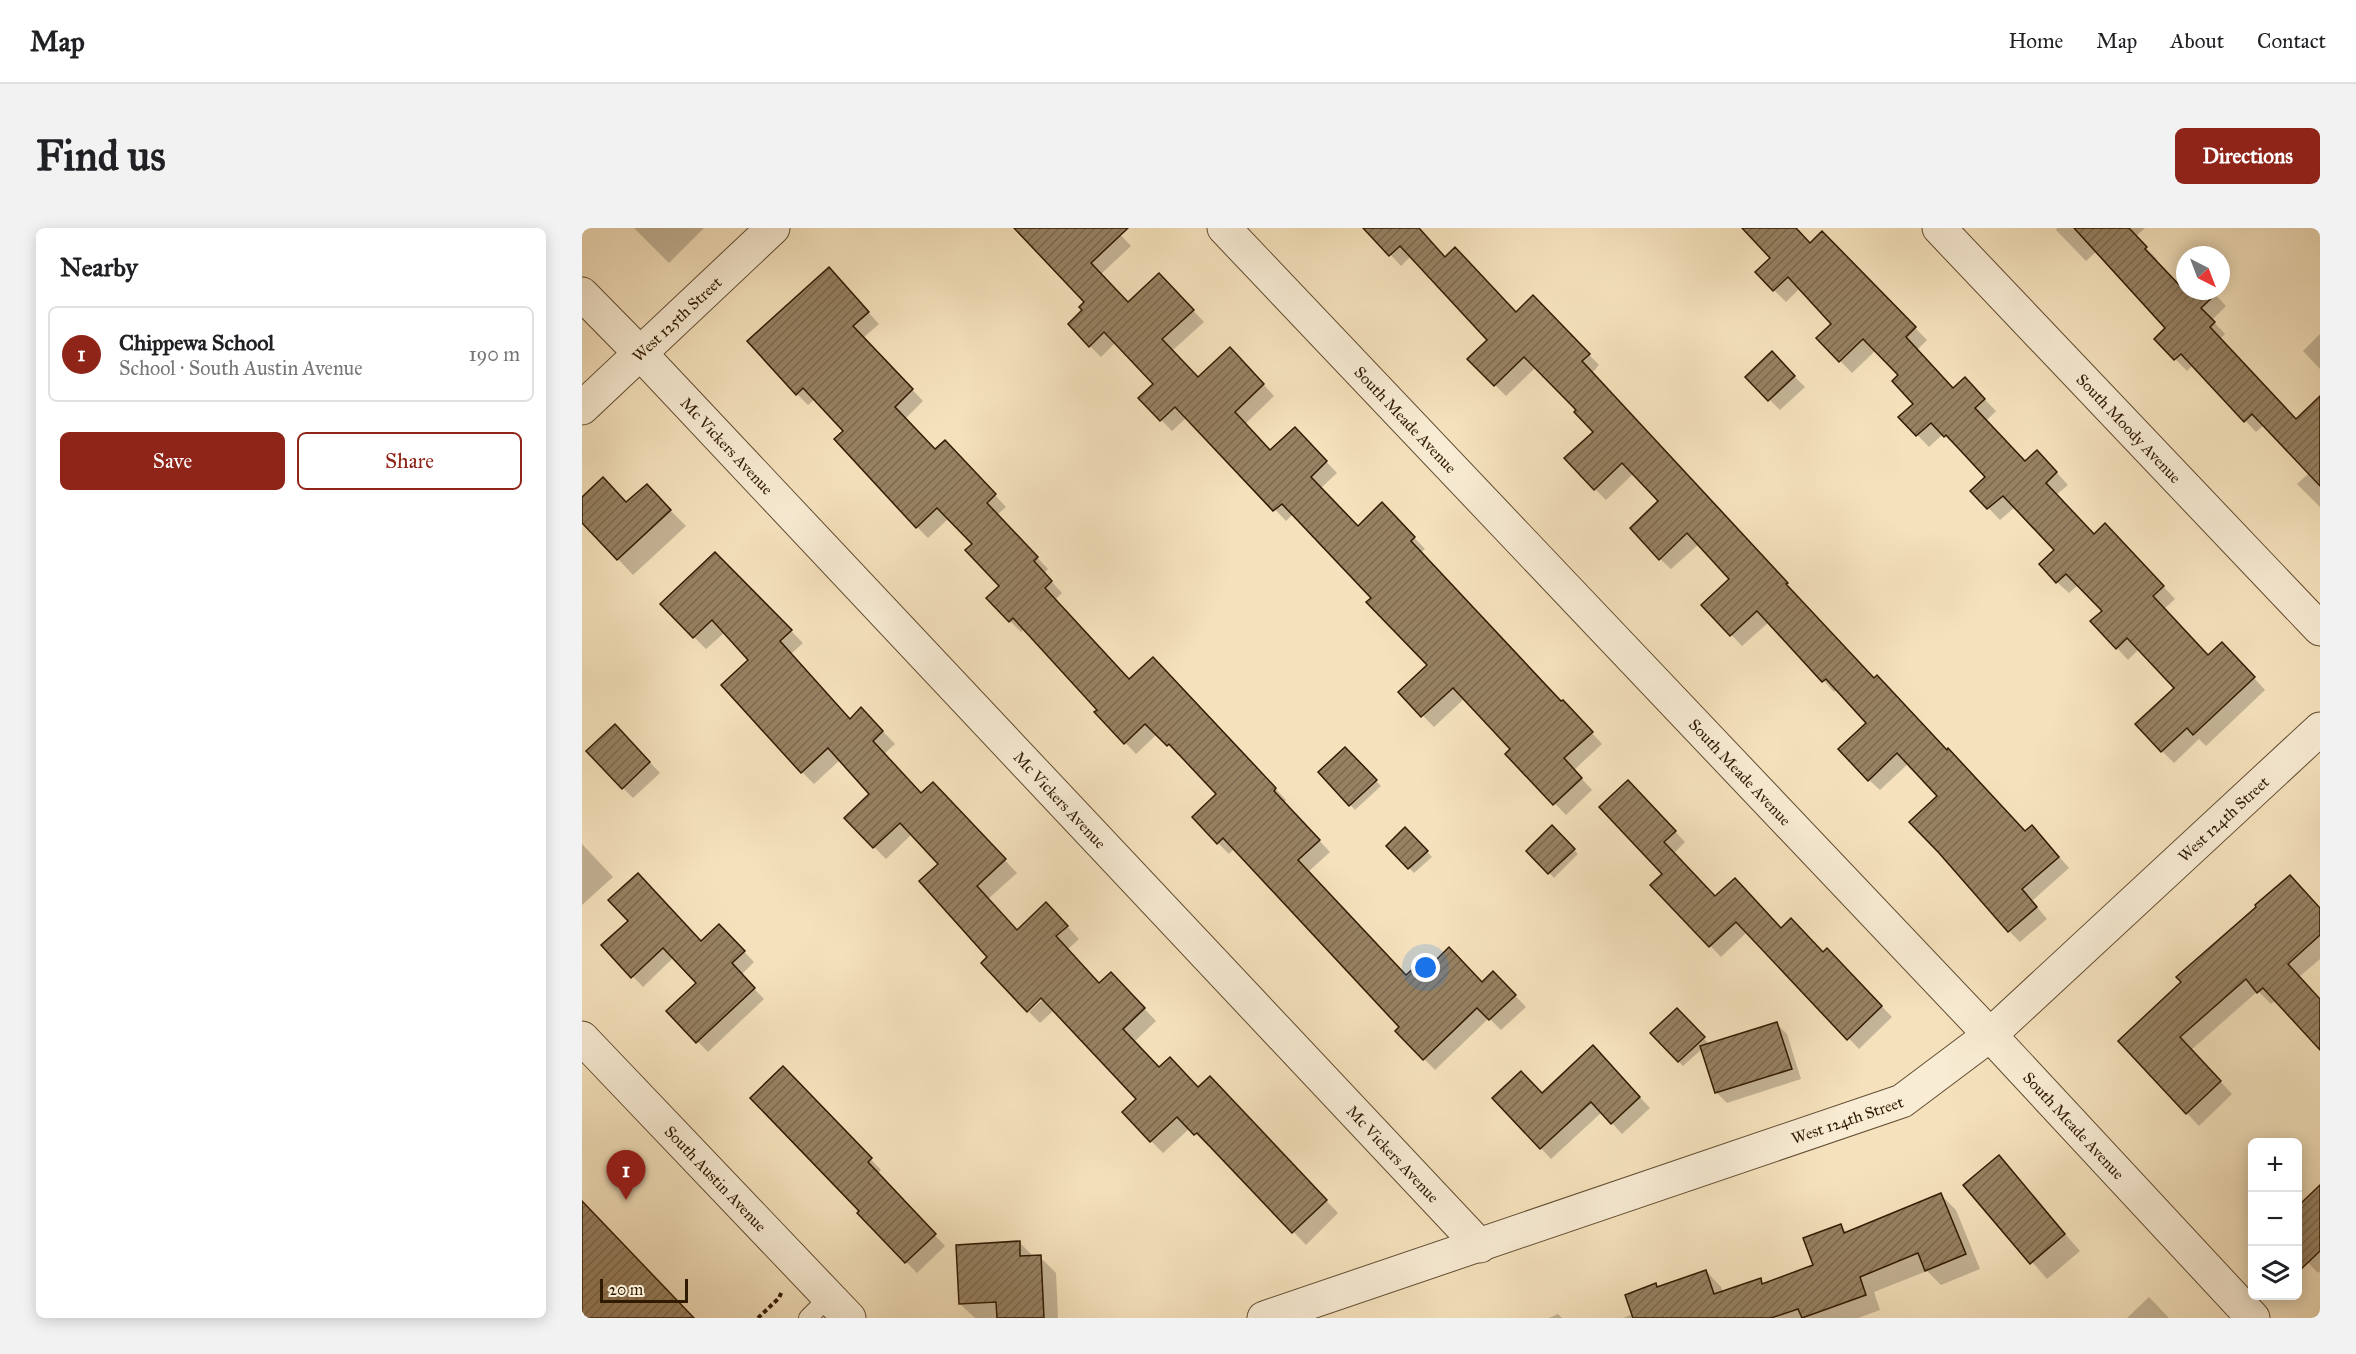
<!DOCTYPE html>
<html lang="en">
<head>
<meta charset="utf-8">
<style>
  body { margin:0; font-family:"IM FELL Great Primer",serif; background:#f2f2f2; color:#202124 }
  .controls { position:absolute; right:18px; bottom:18px; display:grid; overflow:hidden; border-radius:9px; box-shadow:0 3px 15px #0003 }
  .controls button { width:54px; height:54px; display:grid; place-items:center; padding:0; border:0; border-bottom:2px solid #e0e0e0; background:#fff; color:#202124; font:30px sans-serif }
  .compass { position:absolute; left:1594px; top:18px; width:54px; height:54px; border-radius:50%; background:#fff; box-shadow:0 3px 15px #0003; rotate:138deg }
  .scale { position:absolute; left:18px; bottom:15px; width:88px; box-sizing:border-box; padding-left:6px; border:3px solid #311a02; border-top:0; font-size:16px; line-height:21px; white-space:nowrap; color:#311a02; -webkit-text-stroke:4px #f8ecd4; paint-order:stroke }
  .you { position:absolute; left:844px; top:740px; width:21px; height:21px; margin:-15px; border:4px solid #fff; border-radius:50%; background:#1a73e8; box-shadow:0 0 0 9px #1a73e833 }
  .badge { display:grid; place-items:center; width:39px; height:39px; border-radius:50%; background:#8f2418; color:#fff; font-size:20px; font-weight:700 }
  .pin { position:absolute; translate:-50% -50px; filter:drop-shadow(0 2px 3px #0008) }
  .pin::after { content:''; position:absolute; top:32px; width:21px; height:18px; background:inherit; clip-path:polygon(0 0,100% 0,50% 100%) }
  .list { margin:0; padding:0; list-style:none }
  h2 { display:flex; justify-content:space-between; align-items:center; height:78px; margin:0; padding:0 24px; font-size:26px }
  h2 small { font-size:20px; font-weight:400; color:#757577 }
  .list li { display:grid; grid-template-columns:39px 1fr auto; gap:18px; align-items:center; box-sizing:border-box; height:96px; margin:0 12px 12px; padding:0 12px; border:2px solid #e0e0e0; border-radius:9px }
  .list b { display:block; font-size:22px; white-space:nowrap }
  .list p { margin:0; font-size:20px; white-space:nowrap; color:#757577 }
  .list em { font-size:20px; font-style:normal; color:#757577 }
  .actions { display:flex; gap:12px; padding:18px 24px }
  .actions a { flex:1; padding:14px 0; border:2px solid #8f2418; border-radius:9px; text-align:center; font-size:21px; color:#8f2418 }
  .actions .main { background:#8f2418; color:#fff }
  .icon { flex:none; width:33px; height:33px; fill:none; stroke:currentColor; stroke-width:2; stroke-linecap:round; stroke-linejoin:round }
  .map { position:relative; flex:none; width:1738px; height:1090px; overflow:hidden; border-radius:9px }
  header { display:flex; align-items:center; gap:36px; box-sizing:border-box; height:84px; padding:0 30px; background:#fff; border-bottom:2px solid #e0e0e0 }
  header strong { font-size:28px }
  nav { display:flex; gap:33px; margin-inline-start:auto; font-size:21px }
  .intro { display:flex; align-items:center; justify-content:space-between; box-sizing:border-box; height:144px; padding:0 36px }
  h1 { margin:0; font-size:42px }
  .button { padding:15px 27px; border-radius:9px; background:#8f2418; color:#fff; font-size:21px; font-weight:700 }
  main { display:flex; gap:36px; padding:0 36px }
  aside { flex:1; background:#fff; border-radius:9px; box-shadow:0 3px 15px #0003 }
  .map>svg:first-child { display:block }
  .shadow { fill:#0003 }
  .building { fill:url(#building-hatch); stroke:#311a02; stroke-width:1.5 }
  .lines { fill:none; stroke-linecap:round; stroke-linejoin:round }
  .lane-casing { stroke:#624c31; stroke-width:20 }
  .street-casing { stroke:#624c31; stroke-width:35 }
  .path { stroke:#311a02; stroke-width:4; stroke-dasharray:4.5 3; stroke-linecap:butt }
  .lane { stroke:#f8ecd4; stroke-width:18 }
  .street { stroke:#f8ecd4; stroke-width:33 }
  .labels { text-anchor:middle; dominant-baseline:central; stroke-width:6; stroke-linejoin:round; paint-order:stroke }
  .street-label { font-size:16px; fill:#311a02; stroke:#f8ecd4 }
</style>
</head>
<body>
<header>
<strong>Map</strong>
<nav><a>Home</a><a>Map</a><a>About</a><a>Contact</a></nav>
</header>
<div class="intro"><h1>Find us</h1><a class="button">Directions</a></div>
<main>
<aside>
<h2>Nearby<small></small></h2>
<ul class="list">
<li><span class="badge">1</span><div><b>Chippewa School</b><p>School · South Austin Avenue</p></div><em>190 m</em></li>
</ul>
<div class="actions"><a class="main">Save</a><a>Share</a></div>
</aside>
<div class="map">
<svg width="1738" height="1090" viewBox="0 0 1738 1090">
  <defs>
    <pattern id="building-hatch" width="6" height="6" patternUnits="userSpaceOnUse" patternTransform="scale(1.5)"><rect width="6" height="6" fill="#978263"/><path d="M-1 1l2-2M0 6l6-6M5 7l2-2" fill="none" stroke="#7c6a4f"/></pattern>
  </defs>
  <rect width="100%" height="100%" fill="#f5e2bd"/>
  <filter id="stains"><feTurbulence type="fractalNoise" baseFrequency=".00333" numOctaves="4"/><feColorMatrix values="0 0 0 0 .2 0 0 0 0 .09 0 0 0 0 .02 0 0 0 .5 -.17"/></filter>
  <radialGradient id="worn" r=".72"><stop offset=".6" stop-color="#630" stop-opacity="0"/><stop offset="1" stop-color="#630" stop-opacity=".3"/></radialGradient>
  <!-- shadow -->
  <g class="shadow">
    <path d="M52,0H122L87,35Z"/>
    <path d="M440,0H532L549,18L518,47L546,76L588,58L622,94L590,123L617,150L659,132L692,168L663,196L688,224L724,212L755,245L739,260L776,300L811,287L843,321L838,325L980,475L992,485L1020,516L992,542L1010,562L984,587L925,526L931,521L883,470L852,499L818,464L847,437L791,370L711,286L704,293L605,189L590,203L558,170L573,156L534,114L519,129L508,118L502,82L504,74Z"/>
    <path d="M784,0H835L863,30L934,86L962,80L1017,137L1010,145L1292,452L1443,605L1461,610L1487,640L1450,673L1465,691L1438,714L1427,703L1358,624L1357,568L1327,535L1298,562L1287,552L1286,495L1255,461L1252,464L1242,453L1187,394L1160,418L1121,377L1149,351L1117,316L1089,341L1078,331V274L1052,245L1024,272L1013,261V204L996,182L954,139L924,168L887,131L907,112L829,28L819,38Z"/>
    <path d="M1162,0H1213L1228,16L1240,5L1345,112L1335,122L1371,162L1383,151L1414,183L1404,193L1443,235L1467,236L1486,257L1474,267L1512,308L1535,309L1593,371L1582,381L1627,429L1652,428L1683,462L1624,518L1617,511L1592,535L1580,523L1594,460L1557,421L1546,432L1535,420L1522,383L1496,357L1487,365L1475,354L1474,322L1433,279L1418,292L1390,263L1405,249L1377,218L1375,220L1361,206L1347,219L1318,189L1333,176L1318,148L1294,122L1270,145L1236,110L1251,96L1218,60L1204,74L1192,62L1190,30Z"/>
    <path d="M1475,0H1563L1553,9L1575,31L1573,33L1602,63H1630L1644,78L1630,92L1643,106L1638,111L1714,192L1738,170V279L1715,256L1727,245L1682,197L1674,204L1611,137L1605,143L1574,111L1585,100L1515,23L1504,33L1474,2Z"/>
    <path d="M258,53L297,96L281,110L341,173L323,191L353,223L374,225L424,279L415,287L466,341L462,345L480,365L473,372L547,453L582,442L704,572L702,575L748,624L726,644L824,749L852,735L901,756H922L944,779L919,802L907,790L853,842L815,803L819,799L652,621L647,626L636,615V566L599,526L597,528L575,506L554,526L514,484L517,482L442,401L439,404L428,393L419,358L392,316L367,290L346,310L335,299L263,203L233,171L226,177L215,166Z"/>
    <path d="M1738,106V141L1721,123Z"/>
    <path d="M1200,136L1223,159L1198,182L1165,149Z"/>
    <path d="M0,271L45,276L80,274L104,298L51,347L0,293Z"/>
    <path d="M133,326L221,415L209,426L268,492L292,494L313,516L302,526L339,567L363,569L435,645L406,671L436,703L477,689L497,711L485,722L518,756L541,758L574,793L552,814L577,841L617,861L641,863L756,985L724,1017L628,916L626,918L608,900L581,925L569,913L556,871L472,782L458,795L447,784L466,766L408,729L358,637L330,606L304,631L292,619L289,567L258,532L232,556L220,544L169,432L143,404L124,421L112,409Z"/>
    <path d="M43,508L78,545L51,570L41,560Z"/>
    <path d="M763,521L799,558L773,582L738,545Z"/>
    <path d="M1057,564L1103,614L1092,625L1134,670L1199,701L1256,733L1310,789L1277,821L1165,704L1139,729L1070,657L1082,646Z"/>
    <path d="M970,599L996,626L972,650L946,623Z"/>
    <path d="M823,601L850,629L832,645L806,618Z"/>
    <path d="M0,616L31,649L0,677Z"/>
    <path d="M1738,681V731L1717,749L1738,772V819L1694,772L1689,776L1676,763L1609,822L1650,866L1617,898L1538,814Z"/>
    <path d="M147,708L172,734L159,747L182,771L126,824L86,783L117,755L92,729L61,759L21,717L119,714Z"/>
    <path d="M1095,782L1126,815L1123,819L1194,795L1205,806L1219,851L1145,875L1135,865L1121,820L1101,838L1070,805Z"/>
    <path d="M1021,830L1068,880L1040,906L1020,884L969,931L912,870L960,867Z"/>
    <path d="M201,840L299,942L295,946L363,1018L335,1045L277,985L279,983Z"/>
    <path d="M1416,929L1498,1023L1465,1051L1383,957Z"/>
    <path d="M1738,959V1043L1736,1045L1716,1024V980Z"/>
    <path d="M1359,967L1374,982L1398,1041L1359,1057L1345,1043L1292,1064L1298,1082L1276,1090H1041L1051,1086L1074,1057L1077,1060L1124,1043L1139,1059L1141,1065L1178,1052L1182,1056L1233,1037L1258,998L1266,1005Z"/>
    <path d="M437,1014L452,1029H458L474,1045L476,1090H393L378,1076Z"/>
    <path d="M1567,1069L1587,1090H1545Z"/>
    <path d="M976,1086L980,1090H967Z"/>
  </g>
  <!-- building -->
  <g class="building">
    <path d="M432,0H546L509,35L546,74L577,45L612,82L580,111L616,149L648,119L682,156L653,184L688,222L713,199L745,233L729,249L776,298L800,274L833,309L829,313L979,473L981,472L1011,504L982,530L1000,550L971,577L923,526L928,521L871,460L839,489L816,464L845,437L784,374L789,370L700,276L691,283L593,179L578,193L556,170L571,156L522,104L507,119L486,96L500,82L497,79L502,74Z"/>
    <path d="M781,0H837L863,29L873,19L934,84L951,67L1008,126L1000,133L1206,355L1204,356L1292,450L1295,447L1365,522L1366,520L1443,603L1450,597L1477,629L1440,661L1455,679L1426,704L1357,625L1327,594L1355,568L1315,525L1286,553L1256,521L1284,495L1244,451L1240,454L1175,383L1148,408L1119,377L1147,351L1105,305L1077,332L1048,300L1076,273L1040,235L1012,262L982,230L1011,204L992,184L994,182L942,129L912,158L885,131L905,112L818,18L807,28Z"/>
    <path d="M1160,0H1214L1228,15L1240,3L1334,99L1324,109L1371,160L1383,149L1403,171L1393,180L1443,233L1455,222L1475,244L1464,255L1512,306L1523,295L1582,358L1571,368L1626,427L1640,414L1673,449L1611,507L1605,500L1579,524L1553,496L1592,460L1545,410L1534,421L1508,393L1520,383L1484,346L1474,355L1457,336L1472,322L1421,268L1405,281L1388,263L1403,249L1364,207L1362,209L1349,195L1334,208L1316,189L1331,176L1310,153L1316,147L1281,111L1257,134L1234,110L1249,96L1206,49L1191,63L1173,44L1188,30Z"/>
    <path d="M1492,0H1547L1565,19L1563,21L1603,63H1637L1619,80L1633,94L1628,99L1714,191L1738,168V258L1670,186L1662,194L1599,126L1592,132L1572,111L1583,100Z"/>
    <path d="M247,39L287,84L271,98L331,161L313,179L353,221L363,212L414,266L405,275L456,329L452,333L470,353L463,360L547,451L571,429L694,560L692,563L738,612L716,632L824,747L846,727L852,734L867,719L900,754L911,743L934,767L907,792L895,780L841,832L813,803L817,799L641,610L635,616L610,589L634,566L587,516L585,518L563,496L542,516L512,484L515,482L431,390L427,394L404,370L417,358L383,322L390,316L355,280L334,300L252,211L261,203L221,160L214,167L165,113Z"/>
    <path d="M1190,123L1213,148L1186,173L1163,149Z"/>
    <path d="M21,249L44,274L65,256L89,282L35,332L0,295V269Z"/>
    <path d="M133,324L210,402L198,413L268,491L279,479L301,503L291,513L339,565L351,554L424,631L395,658L435,702L464,674L486,698L474,708L517,755L529,744L563,780L541,801L577,839L588,829L616,859L628,848L745,972L710,1005L615,905L612,907L595,889L568,914L540,884L554,871L459,770L445,784L399,735L405,729L337,653L356,636L318,595L291,620L262,590L287,566L246,520L219,545L139,457L166,432L130,392L111,410L78,376Z"/>
    <path d="M33,496L68,534L40,561L4,523Z"/>
    <path d="M763,519L795,552L767,578L736,544Z"/>
    <path d="M1046,552L1094,603L1082,614L1133,668L1153,650L1199,700L1209,690L1241,724L1245,720L1300,778L1265,812L1154,694L1127,719L1068,657L1080,646L1017,579Z"/>
    <path d="M970,597L993,621L966,646L944,623Z"/>
    <path d="M823,599L846,623L826,641L804,618Z"/>
    <path d="M56,645L119,713L137,696L163,723L150,735L173,760L114,815L84,783L114,755L81,720L49,750L19,717L46,693L26,672Z"/>
    <path d="M1708,647L1738,680V707L1706,736L1738,771V822L1681,760L1675,765L1664,751L1598,809L1639,853L1604,886L1536,813L1599,754L1594,749L1674,679L1673,677Z"/>
    <path d="M1095,780L1123,809L1096,834L1068,805Z"/>
    <path d="M1195,794L1210,841L1133,865L1118,818Z"/>
    <path d="M1011,817L1058,869L1029,896L1009,874L958,921L910,870L939,843L960,865Z"/>
    <path d="M201,838L290,930L286,934L354,1006L323,1035L275,985L277,983L168,870Z"/>
    <path d="M1417,927L1483,1006L1448,1036L1381,957Z"/>
    <path d="M1738,957V1023L1716,1044V978Z"/>
    <path d="M1359,965L1384,1026L1343,1043L1336,1025L1278,1049L1284,1067L1220,1090L1216,1081L1189,1090H1051L1043,1067L1074,1055L1075,1059L1124,1042L1132,1066L1179,1050L1180,1056L1231,1037L1221,1010L1259,996L1262,1005Z"/>
    <path d="M0,973L112,1090H0Z"/>
    <path d="M438,1013V1028L459,1027L462,1090H415L414,1074L377,1076L374,1017Z"/>
  </g>
  <g class="lines">
    <!-- lane casing -->
    <g class="lane-casing">
      <path id="lane" d="M226,1090L247,1069"/>
    </g>
    <!-- street casing -->
    <g class="street-casing">
      <g id="street">
        <path id="s1" d="M642,0L1408,807L1671,1090"/>
        <path id="s2" d="M1357,0L1738,401"/>
        <path id="s3" d="M0,66L58,125L898,1018"/>
        <path id="s4" d="M0,180L191,0"/>
        <path id="s5" d="M0,810L267,1090"/>
        <path id="s6" d="M682,1090L1320,873L1408,807L1738,501"/>
      </g>
    </g>
    <!-- path -->
    <path class="path" d="M176,1090L197,1070L200,1063"/>
    <!-- lane -->
    <use href="#lane" class="lane"/>
    <!-- street -->
    <use href="#street" class="street"/>
  </g>
  <g class="labels">
    <!-- street labels -->
    <g class="street-label">
      <text stroke="none"><textPath href="#s4" startOffset="130">West 125th Street</textPath></text>
      <text stroke="none"><textPath href="#s1" startOffset="264">South Meade Avenue</textPath></text>
      <text stroke="none"><textPath href="#s2" startOffset="276">South Moody Avenue</textPath></text>
      <text stroke="none"><textPath href="#s3" startOffset="210">Mc Vickers Avenue</textPath></text>
      <text stroke="none"><textPath href="#s1" startOffset="750">South Meade Avenue</textPath></text>
      <text stroke="none"><textPath href="#s3" startOffset="696">Mc Vickers Avenue</textPath></text>
      <text stroke="none"><textPath href="#s6" startOffset="1102">West 124th Street</textPath></text>
      <text stroke="none"><textPath href="#s6" startOffset="616">West 124th Street</textPath></text>
      <text stroke="none"><textPath href="#s1" startOffset="1236">South Meade Avenue</textPath></text>
      <text stroke="none"><textPath href="#s3" startOffset="1182">Mc Vickers Avenue</textPath></text>
      <text stroke="none"><textPath href="#s5" startOffset="194">South Austin Avenue</textPath></text>
    </g>
  </g>
  <rect width="100%" height="100%" filter="url(#stains)"/>
  <rect width="100%" height="100%" fill="url(#worn)"/>
</svg>
<div class="controls">
<button>+</button>
<button>−</button>
<button><svg class="icon" aria-label="layers" viewBox="0 0 24 24"><path d="M12 4l9 5-9 5-9-5zM3 14l9 5 9-5"/></svg></button>
</div>
<svg class="compass" viewBox="-18 -18 36 36"><path d="M0-13l5 13h-10z" fill="#e53935"/><path d="M0 13l5-13h-10z" fill="#757577"/></svg>
<div class="scale">20 m</div>
<div class="you"></div>
<div class="pin badge" style="left:44px;top:972px">1</div>
</div>
</main>
</body>
</html>
